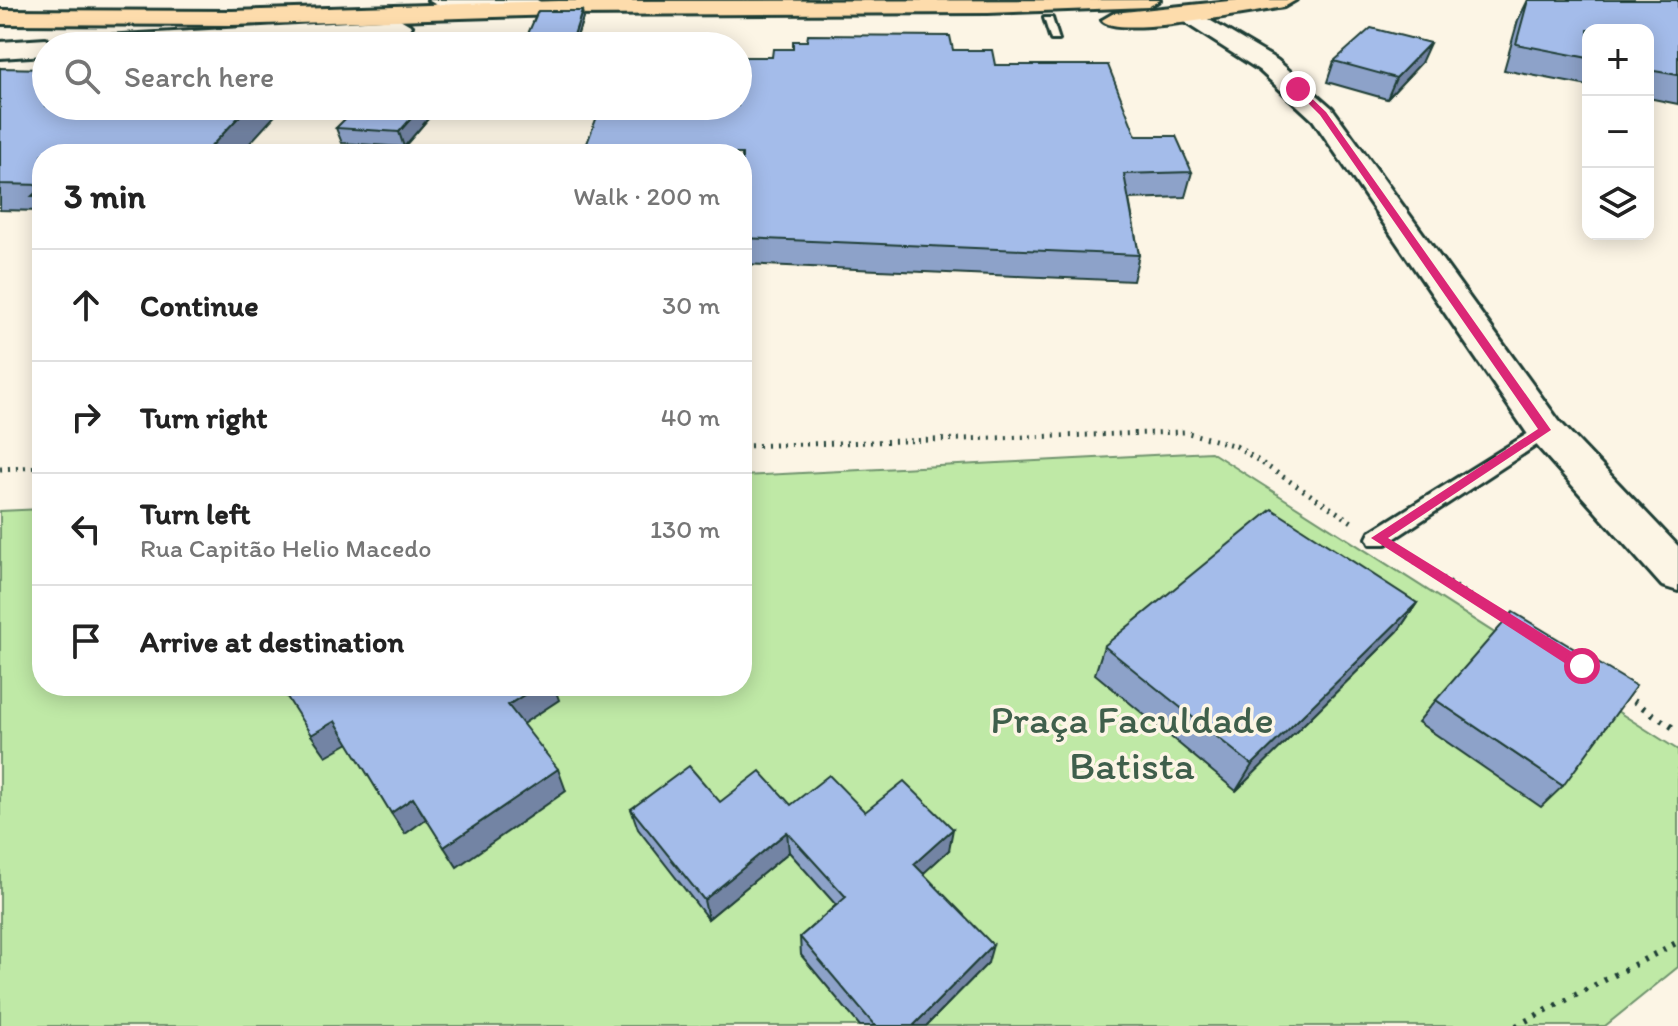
<!DOCTYPE html>
<html lang="en">
<head>
<meta charset="utf-8">
<style>
  body { margin:0; font-family:Itim,sans-serif; background:#f2f2f2; color:#222 }
  .controls { position:absolute; right:24px; top:24px; display:grid; overflow:hidden; border-radius:16px; box-shadow:0 4px 20px #0003 }
  .controls button { width:72px; height:72px; display:grid; place-items:center; padding:0; border:0; border-bottom:2px solid #e0e0e0; background:#fff; color:#222; font:40px sans-serif }
  .stop { position:absolute; width:24px; height:24px; margin:-18px; border:6px solid #db2777; border-radius:50%; background:#fff }
  .stop.end { background:#db2777; border-color:#fff; box-shadow:0 2px 8px #0008 }
  .list { margin:0; padding:0; list-style:none }
  h2 { display:flex; justify-content:space-between; align-items:center; height:104px; margin:0; padding:0 32px; font-size:34px }
  h2 small { font-size:26px; font-weight:400; color:#767676 }
  .list li { display:grid; grid-template-columns:52px 1fr auto; gap:24px; align-items:center; box-sizing:border-box; height:112px; padding:0 32px; border-top:2px solid #e0e0e0 }
  .list b { display:block; font-size:30px; white-space:nowrap }
  .list p { margin:0; font-size:26px; white-space:nowrap; color:#767676 }
  .list em { font-size:26px; font-style:normal; color:#767676 }
  .icon { flex:none; width:44px; height:44px; fill:none; stroke:currentColor; stroke-width:2; stroke-linecap:round; stroke-linejoin:round }
  .map { position:relative; flex:none; width:1678px; height:1026px; overflow:hidden }
  .search { position:absolute; background:#fff; box-shadow:0 4px 20px #0003; left:32px; top:32px; width:720px; height:88px; display:flex; align-items:center; gap:20px; box-sizing:border-box; padding:0 28px; border-radius:44px; color:#767676; font-size:30px }
  .panel { position:absolute; background:#fff; box-shadow:0 4px 20px #0003; left:32px; top:144px; width:720px; height:552px; border-radius:32px }
  .map>svg:first-child { display:block }
  .green { fill:#bfe9a6; stroke:#6f936d; stroke-width:2 }
  .lines { fill:none; stroke-linecap:round; stroke-linejoin:round }
  .lane-casing { stroke:#1f3d34; stroke-width:6 }
  .street-casing { stroke:#1f3d34; stroke-width:6 }
  .secondary-casing { stroke:#1f3d34; stroke-width:6 }
  .highway-casing { stroke:#1f3d34; stroke-width:6 }
  .path-far1 { stroke:#1f3d34; stroke-width:5; stroke-dasharray:2 6; stroke-linecap:butt }
  .path { stroke:#1f3d34; stroke-width:6; stroke-dasharray:3 8; stroke-linecap:butt }
  .lane { fill:#fcf5e5; fill-rule:evenodd }
  .street { fill:#fcf5e5; fill-rule:evenodd }
  .secondary { fill:#fcf5e5; fill-rule:evenodd }
  .highway { fill:#fddcac; fill-rule:evenodd }
  .wall { fill:#8da2c9; stroke:#1f3d34; stroke-width:2 }
  .shaded-wall { fill:#7384a4; stroke:#1f3d34; stroke-width:2 }
  .building { fill:#a4bcea; stroke:#1f3d34; stroke-width:2 }
  .route { fill:#db2777 }
  .labels { text-anchor:middle; dominant-baseline:central; stroke-width:7; stroke-linejoin:round; paint-order:stroke }
  .near-park-label { font-size:40px; fill:#3f5f4b; stroke:#fcf5e5 }
</style>
</head>
<body>
<div class="map">
<svg width="1678" height="1026" viewBox="0 0 1678 1026">
  <rect width="100%" height="100%" fill="#fcf5e5"/>
  <filter id="ink" filterUnits="userSpaceOnUse"><feTurbulence type="fractalNoise" baseFrequency=".0125" numOctaves="2"/><feDisplacementMap in="SourceGraphic" scale="16" xChannelSelector="R" yChannelSelector="G"/><feConvolveMatrix kernelMatrix="1 2 1 2 8 2 1 2 1" color-interpolation-filters="sRGB"/></filter>
  <g filter="url(#ink)">
    <!-- green -->
    <path class="green" d="M1211,452L1678,750V967L1605,1026H0V511L42,509V686H742V476Z"/>
    <g class="lines">
      <!-- lane casing -->
      <g class="lane-casing">
        <g id="lane">
          <path d="M1044,18H1052L1059,40H1051Z"/>
          <path d="M1545,423L1552,425L1555,430L1552,435L1386,544H1370L1367,538L1370,532Z"/>
        </g>
      </g>
      <!-- street casing -->
      <g class="street-casing">
        <path id="street" d="M1189,8L1277,60L1332,108L1559,421L1678,546V591L1662,586L1531,439L1313,120L1259,70L1181,20L1178,15L1181,10Z"/>
      </g>
      <!-- secondary casing -->
      <g class="secondary-casing">
        <g id="secondary">
          <path d="M428,0H537L549,7L537,14L440,7Z"/>
          <path d="M400,19L412,26L409,31L194,46H46V55L0,58V42L46,39L58,46L70,38Z"/>
        </g>
      </g>
      <!-- highway casing -->
      <g class="highway-casing">
        <g id="highway">
          <path d="M1160,0L1148,7L988,13L559,15L232,25L0,24V10L232,11L559,1Z"/>
          <path d="M1239,0H1296L1284,7C1257,11 1115,39 1102,20L1114,13Z"/>
        </g>
      </g>
      <!-- path-far1 -->
      <g class="path-far1">
        <path d="M742,446L1185,432L1236,446L1352,522"/>
        <path d="M0,469L42,467"/>
        <path d="M1408,557L1512,622"/>
      </g>
      <!-- path -->
      <g class="path">
        <path d="M1624,695L1678,731"/>
        <path d="M1516,1026L1678,942"/>
      </g>
      <!-- lane -->
      <use href="#lane" class="lane"/>
      <!-- street -->
      <use href="#street" class="street"/>
      <!-- secondary -->
      <use href="#secondary" class="secondary"/>
      <!-- highway -->
      <use href="#highway" class="highway"/>
    </g>
    <!-- wall -->
    <g class="wall">
      <path d="M1528,0H1678V104L1648,98V30H1588V86L1504,70L1518,20Z"/>
      <path d="M582,11L583,18L574,46H524Z"/>
      <path d="M953,50L995,65L1136,136L1192,172L1185,197L1129,199L1139,255L1133,281L742,264V154L772,57Z"/>
      <path d="M1334,61L1421,63L1387,99L1327,82Z"/>
      <path d="M0,68L46,106H278L280,110L42,154V212L41,211L0,210Z"/>
      <path d="M439,106L404,147L342,143L336,128Z"/>
      <path d="M1417,603L1398,631L1236,791L1095,674L1104,646Z"/>
      <path d="M1436,700L1563,786L1541,807L1418,722Z"/>
      <path d="M720,802L791,805L865,812L949,850L923,873L988,963L926,1026H860L801,955L800,937L836,905L789,852L708,919L638,829L631,809Z"/>
    </g>
    <!-- shaded-wall -->
    <g class="shaded-wall">
      <path d="M582,11L583,18L574,46H571Z"/>
      <path d="M1430,43L1421,63L1387,99L1396,78Z"/>
      <path d="M249,106H278L280,110L240,154H204Z"/>
      <path d="M422,106H439L404,147L399,132Z"/>
      <path d="M1417,603L1398,631L1236,791L1252,765Z"/>
      <path d="M538,686H554L559,700L518,727L508,705Z"/>
      <path d="M335,721L349,743L326,756L311,735Z"/>
      <path d="M558,769L566,791L457,867L444,847Z"/>
      <path d="M413,798L426,819L405,834L391,813Z"/>
      <path d="M953,829L949,850L912,884L914,864Z"/>
      <path d="M787,832L789,852L708,919L704,900Z"/>
      <path d="M993,945L988,963L926,1026H913Z"/>
    </g>
    <!-- building -->
    <g class="building">
      <path d="M1528,0H1678V75L1648,70V30H1588V58L1516,44Z"/>
      <path d="M538,11H582L571,44L523,45Z"/>
      <path d="M1371,28L1430,43L1396,78L1334,61Z"/>
      <path d="M808,35L950,36L953,50H992L995,65H1108L1136,136H1176L1192,172L1124,174L1139,255L742,238V154H583L601,106H738V64L740,57H772L773,49H793V41H807Z"/>
      <path d="M0,68L46,69V106H249L204,154H42V185L0,184Z"/>
      <path d="M358,106H422L399,132L336,128Z"/>
      <path d="M42,187V196H32Z"/>
      <path d="M1272,509L1417,603L1252,765L1104,646Z"/>
      <path d="M1513,612L1636,686L1563,786L1436,700Z"/>
      <path d="M280,686H538L508,705L558,769L444,847L413,798L391,813L335,721L311,735Z"/>
      <path d="M689,766L720,802L760,771L791,805L829,775L865,812L904,781L953,829L914,864L993,945L913,1026H875L800,937L846,897L787,832L704,900L631,809Z"/>
    </g>
  </g>
  <!-- route -->
  <path class="route" d="M1301,88L1326,112L1551,430L1388,538L1588,662V671H1577L1371,538L1538,429L1320,115L1294,89Z"/>
  <g class="labels">
    <!-- near-park labels -->
    <g class="near-park-label">
      <text x="1132" y="719">Praça Faculdade<tspan x="1132" dy="46">Batista</tspan></text>
    </g>
  </g>
</svg>
<div class="controls">
<button>+</button>
<button>−</button>
<button><svg class="icon" aria-label="layers" viewBox="0 0 24 24"><path d="M12 4l9 5-9 5-9-5zM3 14l9 5 9-5"/></svg></button>
</div>
<div class="stop" style="left:1582px;top:666px"></div>
<div class="stop end" style="left:1298px;top:89px"></div>
<div class="search"><svg class="icon" aria-label="search" viewBox="0 0 24 24"><circle cx="10" cy="10" r="6"/><path d="M15 15l6 6"/></svg>Search here</div>
<section class="panel">
<h2>3 min<small>Walk · 200 m</small></h2>
<ul class="list">
<li><svg class="icon" aria-label="ahead" viewBox="0 0 24 24"><path d="M12 20V5M6 11l6-6 6 6"/></svg><div><b>Continue</b></div><em>30 m</em></li>
<li><svg class="icon" aria-label="right" viewBox="0 0 24 24"><path d="M7 20v-9h11M14 6l5 5-5 5"/></svg><div><b>Turn right</b></div><em>40 m</em></li>
<li><svg class="icon" aria-label="left" viewBox="0 0 24 24"><path d="M17 20v-9H6M10 6l-5 5 5 5"/></svg><div><b>Turn left</b><p>Rua Capitão Helio Macedo</p></div><em>130 m</em></li>
<li><svg class="icon" aria-label="arrive" viewBox="0 0 24 24"><path d="M6 21V4h12l-3 4 3 4H6"/></svg><div><b>Arrive at destination</b></div></li>
</ul>
</section>
</div>
</body>
</html>
